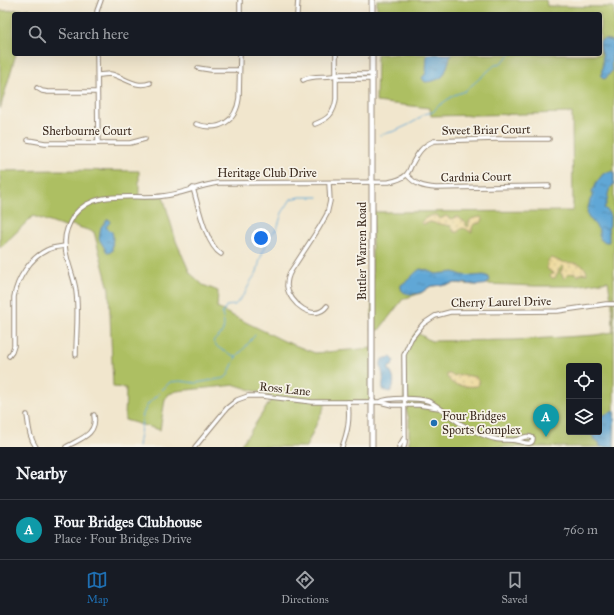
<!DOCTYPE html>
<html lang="en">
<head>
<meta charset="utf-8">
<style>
  body { margin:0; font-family:"IM FELL Great Primer",serif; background:#20242c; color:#f1f3f6 }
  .controls { position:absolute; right:12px; bottom:12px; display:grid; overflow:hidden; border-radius:4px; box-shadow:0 4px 16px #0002 }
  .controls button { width:36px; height:36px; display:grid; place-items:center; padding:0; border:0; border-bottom:1px solid #363941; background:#171b24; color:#f1f3f6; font:20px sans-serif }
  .you { position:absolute; left:261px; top:238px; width:14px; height:14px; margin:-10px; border:3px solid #fff; border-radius:50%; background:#1a73e8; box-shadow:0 0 0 6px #1a73e833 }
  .badge { display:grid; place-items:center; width:26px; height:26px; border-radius:50%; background:#1f6fb2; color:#fff; font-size:13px; font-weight:700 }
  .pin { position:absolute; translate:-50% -33px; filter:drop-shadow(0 1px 2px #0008) }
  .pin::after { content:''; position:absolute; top:21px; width:14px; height:12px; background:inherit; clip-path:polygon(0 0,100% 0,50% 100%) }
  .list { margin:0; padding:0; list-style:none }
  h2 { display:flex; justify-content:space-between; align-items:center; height:52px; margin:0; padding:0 16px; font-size:17px }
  h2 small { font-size:13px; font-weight:400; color:#9ea1a6 }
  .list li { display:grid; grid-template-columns:26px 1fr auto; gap:12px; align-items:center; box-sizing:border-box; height:60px; padding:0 16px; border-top:1px solid #363941 }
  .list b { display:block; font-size:15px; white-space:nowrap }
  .list p { margin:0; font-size:13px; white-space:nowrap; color:#9ea1a6 }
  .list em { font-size:13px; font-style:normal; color:#9ea1a6 }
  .icon { flex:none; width:22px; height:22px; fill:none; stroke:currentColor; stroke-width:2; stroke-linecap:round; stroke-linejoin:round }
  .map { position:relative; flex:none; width:614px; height:447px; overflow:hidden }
  .search { position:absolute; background:#171b24; box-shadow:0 4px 16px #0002; left:12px; right:12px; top:12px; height:44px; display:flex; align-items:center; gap:10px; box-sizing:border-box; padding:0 14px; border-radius:4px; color:#9ea1a6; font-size:15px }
  .sheet { height:112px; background:#171b24 }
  nav { display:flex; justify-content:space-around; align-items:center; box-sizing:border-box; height:56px; border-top:1px solid #363941; background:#171b24; font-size:11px; color:#9ea1a6 }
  nav a { display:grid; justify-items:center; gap:2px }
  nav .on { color:#1f6fb2 }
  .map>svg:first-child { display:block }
  .green { fill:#adbf62; stroke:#747440; fill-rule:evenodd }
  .sand { fill:url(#sand-dots); stroke:#94825e }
  .water { fill:url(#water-ripples); stroke:#4e687a }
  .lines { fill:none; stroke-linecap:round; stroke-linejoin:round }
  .stream { stroke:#60a7d6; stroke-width:1 }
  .minor-casing { stroke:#968876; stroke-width:5.5 }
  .secondary-casing { stroke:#968876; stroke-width:7 }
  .minor { stroke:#fff; stroke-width:3.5 }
  .secondary { stroke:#fff; stroke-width:5 }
  .poi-dot { fill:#1f6fb2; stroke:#f7f3e8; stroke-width:1.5 }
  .labels { text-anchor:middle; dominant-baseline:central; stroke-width:3.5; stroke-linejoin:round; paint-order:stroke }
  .street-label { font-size:12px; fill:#3b2a1e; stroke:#f7f3e8 }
  .poi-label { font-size:12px; fill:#3b2a1e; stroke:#f7f3e8; text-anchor:start }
</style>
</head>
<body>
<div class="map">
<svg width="614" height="447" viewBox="0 0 614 447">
  <defs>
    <pattern id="sand-dots" width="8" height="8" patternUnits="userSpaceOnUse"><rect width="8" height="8" fill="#eeda9e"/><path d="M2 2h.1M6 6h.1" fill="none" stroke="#cdbb88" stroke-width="1.8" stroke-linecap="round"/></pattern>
    <pattern id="water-ripples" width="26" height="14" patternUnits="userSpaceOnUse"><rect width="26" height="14" fill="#60a7d6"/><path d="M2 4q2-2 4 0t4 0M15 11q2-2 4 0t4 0" fill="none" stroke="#5088ad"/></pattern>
  </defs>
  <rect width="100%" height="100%" fill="#f7f3e8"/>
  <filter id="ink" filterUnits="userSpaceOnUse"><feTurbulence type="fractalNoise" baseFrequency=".025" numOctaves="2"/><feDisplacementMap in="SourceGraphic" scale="8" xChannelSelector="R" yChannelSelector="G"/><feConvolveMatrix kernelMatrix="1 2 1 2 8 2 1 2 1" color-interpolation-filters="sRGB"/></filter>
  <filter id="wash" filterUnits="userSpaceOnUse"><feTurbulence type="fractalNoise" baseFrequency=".012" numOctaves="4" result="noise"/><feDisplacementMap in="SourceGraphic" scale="16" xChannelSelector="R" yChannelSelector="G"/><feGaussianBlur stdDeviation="0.9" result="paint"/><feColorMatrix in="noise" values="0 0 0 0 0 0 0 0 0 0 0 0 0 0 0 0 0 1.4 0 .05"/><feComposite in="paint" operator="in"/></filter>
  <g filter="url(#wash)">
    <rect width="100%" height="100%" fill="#f1e6cd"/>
    <!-- green -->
    <g class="green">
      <path d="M377,0H546L547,6L614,7V447H409V419L404,404V355L416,332L431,341L515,340L596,335L613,332L612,304L608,281L576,286H535L486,284L475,285L455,283L444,285L431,286L421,293L403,299L379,330H372V212L573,211L572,113L431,116L430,108L376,102L377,54H600V14H377ZM569,366H599V432H569Z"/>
      <path d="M30,9L28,14H14V54H16L0,109V11Z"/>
      <path d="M58,170L139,171V197L163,196L176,241L190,273L203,285L218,291L217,308L284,341L315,353L372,348V402L326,403L306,447H239L248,435L273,397L236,385L177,391L169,394L165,399L160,430L125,420L126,388L113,387L109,289L94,232L69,224L67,228L33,216L0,248V171Z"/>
    </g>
    <!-- sand -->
    <g class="sand">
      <path d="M435,215L438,216L440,219L446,216L451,219L456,217H458L466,223V226L467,227L469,226C467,218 475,218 481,217L483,219L481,223L474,224L472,228V232H470C466,228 461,226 458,232H454L451,226L434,223L431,222L424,224L421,223C423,218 429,216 435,215Z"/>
      <path d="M550,258C555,258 557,261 562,262C571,264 585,260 587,274L582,273L578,276L575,273C573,274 569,273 568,274C566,276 566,278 564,279L563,276L560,273L564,267L562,266L560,268L555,278H552L550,276V275L553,274V273L548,270C546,267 547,261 550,258Z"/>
      <path d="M447,374H450L453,376C461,373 468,376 476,377L479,381V383C479,384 478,386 477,386C475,387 456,386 454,384C451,383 449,379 447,377Z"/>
    </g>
    <!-- water -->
    <g class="water">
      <path d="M604,39C606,39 611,40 613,42C614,47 610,64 612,71L606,78L604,79L601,76C602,73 603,57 602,53C601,50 600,48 600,44C600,40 601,41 604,39Z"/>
      <path d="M427,54H451C449,60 446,73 442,77C438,80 430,82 425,82L422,78L426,73Z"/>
      <path d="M610,171L614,172V184C605,191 610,200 604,208L607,210L610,216V225L608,229L609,233V242H606L601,240L599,237V230L588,216L587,212L590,200L592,197V191L595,187L596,183L603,174Z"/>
      <path d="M108,219L111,221L106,227L112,232L113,236L112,251L109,253L107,252L99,239L101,227Z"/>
      <path d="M420,269L427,270L436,274L454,272L462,275L473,276L484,275L489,277L490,281C483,289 468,283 458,283C454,283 450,284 445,285C441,286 437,285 433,286C429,286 426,290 422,292C416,295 399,296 401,285L409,279L416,272Z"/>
      <path d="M391,357L394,360L392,366L389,367V370C394,376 396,385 390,392L383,390C382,385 384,381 383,376C382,369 379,365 382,359Z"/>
      <path d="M614,411V447H600C600,443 598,440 594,440L593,436L590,434L587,435L585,432H599V415H604Z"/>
    </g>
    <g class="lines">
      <!-- stream -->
      <g class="stream">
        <path d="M380,135L395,131L408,125L417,120L424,114L433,112L437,107L454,95L465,91L495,65L501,63L511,54"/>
        <path d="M236,357C228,352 217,350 213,341C224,333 226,328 222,314L226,306L235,305L245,293L251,281L257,272L260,259L270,235L277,229L282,213L291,199L300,197H318"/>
        <path d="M138,447L143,414L148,404L170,382L180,381L196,383L225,378L228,375L236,357L242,351L255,335"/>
      </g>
    </g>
  </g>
  <g filter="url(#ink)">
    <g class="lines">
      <!-- minor casing -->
      <g class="minor-casing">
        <g id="minor">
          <path d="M97,14V11L101,0"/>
          <path d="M240,14V0"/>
          <path d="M297,14L298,0"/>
          <path d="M97,54L98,143"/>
          <path d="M198,68L211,70H239"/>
          <path d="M98,75C102,75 106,74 110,74C123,76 135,89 150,83"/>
          <path d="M336,76L340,79H371"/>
          <path d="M303,80C314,74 328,79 340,74H371"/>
          <path d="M37,88L42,91L48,92H97"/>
          <path d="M196,124C219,132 236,122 239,98L240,54"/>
          <path d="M315,124C328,119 334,114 336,99V54"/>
          <path d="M28,140L45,143H130L145,139"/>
          <path d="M407,175C416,185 423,187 436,188L549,186"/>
          <path d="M193,188C198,205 206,245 221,254"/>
          <path d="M327,306C314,323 289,303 287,286C287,280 288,276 291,271L319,228L327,214L330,201L329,183"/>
          <path d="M76,355C76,334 79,312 76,291C74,274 64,258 65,241C65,231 69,223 74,215C96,188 134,200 163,196C182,194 198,186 217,183L389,182C394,181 402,179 406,175C408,173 410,169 411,166C417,155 421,146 434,141L496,139H549"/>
          <path d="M9,356L12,352L14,346V297C17,279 30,258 47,250C52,247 59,247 65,246"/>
          <path d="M380,402C388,397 419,398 428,401C440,406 450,417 461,424C472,430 484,437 495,439C502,441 510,439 517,441C523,442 533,447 533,438C528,434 520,439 515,440"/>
          <path d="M27,415C29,427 29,437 36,447"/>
          <path d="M66,447C79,439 98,435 94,415"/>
          <path d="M195,447L227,408L237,400L248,396H262L312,402H380L392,405H419L439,408"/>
          <path d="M342,447C348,431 350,419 348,402"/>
          <path d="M399,447L404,438"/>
          <path d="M404,447L405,442L404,355L411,339L423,324L435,316L450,312L558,311L606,304H614"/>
        </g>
      </g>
      <!-- secondary casing -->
      <g class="secondary-casing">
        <g id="secondary">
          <path d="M372,14V0"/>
          <path d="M372,54V447"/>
        </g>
      </g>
      <!-- minor -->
      <use href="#minor" class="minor"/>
      <!-- secondary -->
      <use href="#secondary" class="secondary"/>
    </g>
  </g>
  <!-- markers -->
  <circle class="poi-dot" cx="434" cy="423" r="4"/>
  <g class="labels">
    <!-- street labels -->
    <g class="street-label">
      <text transform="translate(486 130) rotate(-1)">Sweet Briar Court</text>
      <text x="87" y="131">Sherbourne Court</text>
      <text x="267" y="173">Heritage Club Drive</text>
      <text transform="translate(476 177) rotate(-1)">Cardnia Court</text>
      <text transform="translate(362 251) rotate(-90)">Butler Warren Road</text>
      <text transform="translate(501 302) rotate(-1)">Cherry Laurel Drive</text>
      <text transform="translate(285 389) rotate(6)">Ross Lane</text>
    </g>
    <!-- poi labels -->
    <g class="poi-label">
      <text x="442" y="416">Four Bridges<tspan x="442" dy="14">Sports Complex</tspan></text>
    </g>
  </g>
</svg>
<div class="controls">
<button><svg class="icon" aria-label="locate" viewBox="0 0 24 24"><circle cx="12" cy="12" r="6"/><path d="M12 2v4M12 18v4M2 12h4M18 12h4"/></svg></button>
<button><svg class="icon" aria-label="layers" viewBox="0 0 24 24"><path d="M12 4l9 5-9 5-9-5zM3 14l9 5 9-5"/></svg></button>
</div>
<div class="you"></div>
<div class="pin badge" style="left:546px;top:437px;background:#0f9aa8">A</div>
<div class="search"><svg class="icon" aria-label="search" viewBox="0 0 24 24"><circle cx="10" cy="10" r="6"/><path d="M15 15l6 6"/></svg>Search here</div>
</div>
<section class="sheet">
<h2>Nearby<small></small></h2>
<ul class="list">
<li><span class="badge" style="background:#0f9aa8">A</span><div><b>Four Bridges Clubhouse</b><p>Place · Four Bridges Drive</p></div><em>760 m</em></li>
</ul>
</section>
<nav>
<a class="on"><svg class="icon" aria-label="map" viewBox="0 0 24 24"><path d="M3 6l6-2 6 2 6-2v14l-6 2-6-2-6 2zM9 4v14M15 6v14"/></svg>Map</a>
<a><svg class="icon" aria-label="directions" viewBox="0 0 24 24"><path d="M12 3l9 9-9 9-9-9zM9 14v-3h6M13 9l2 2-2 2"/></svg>Directions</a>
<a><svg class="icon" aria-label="saved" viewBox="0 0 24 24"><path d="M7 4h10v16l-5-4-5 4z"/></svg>Saved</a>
</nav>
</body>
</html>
